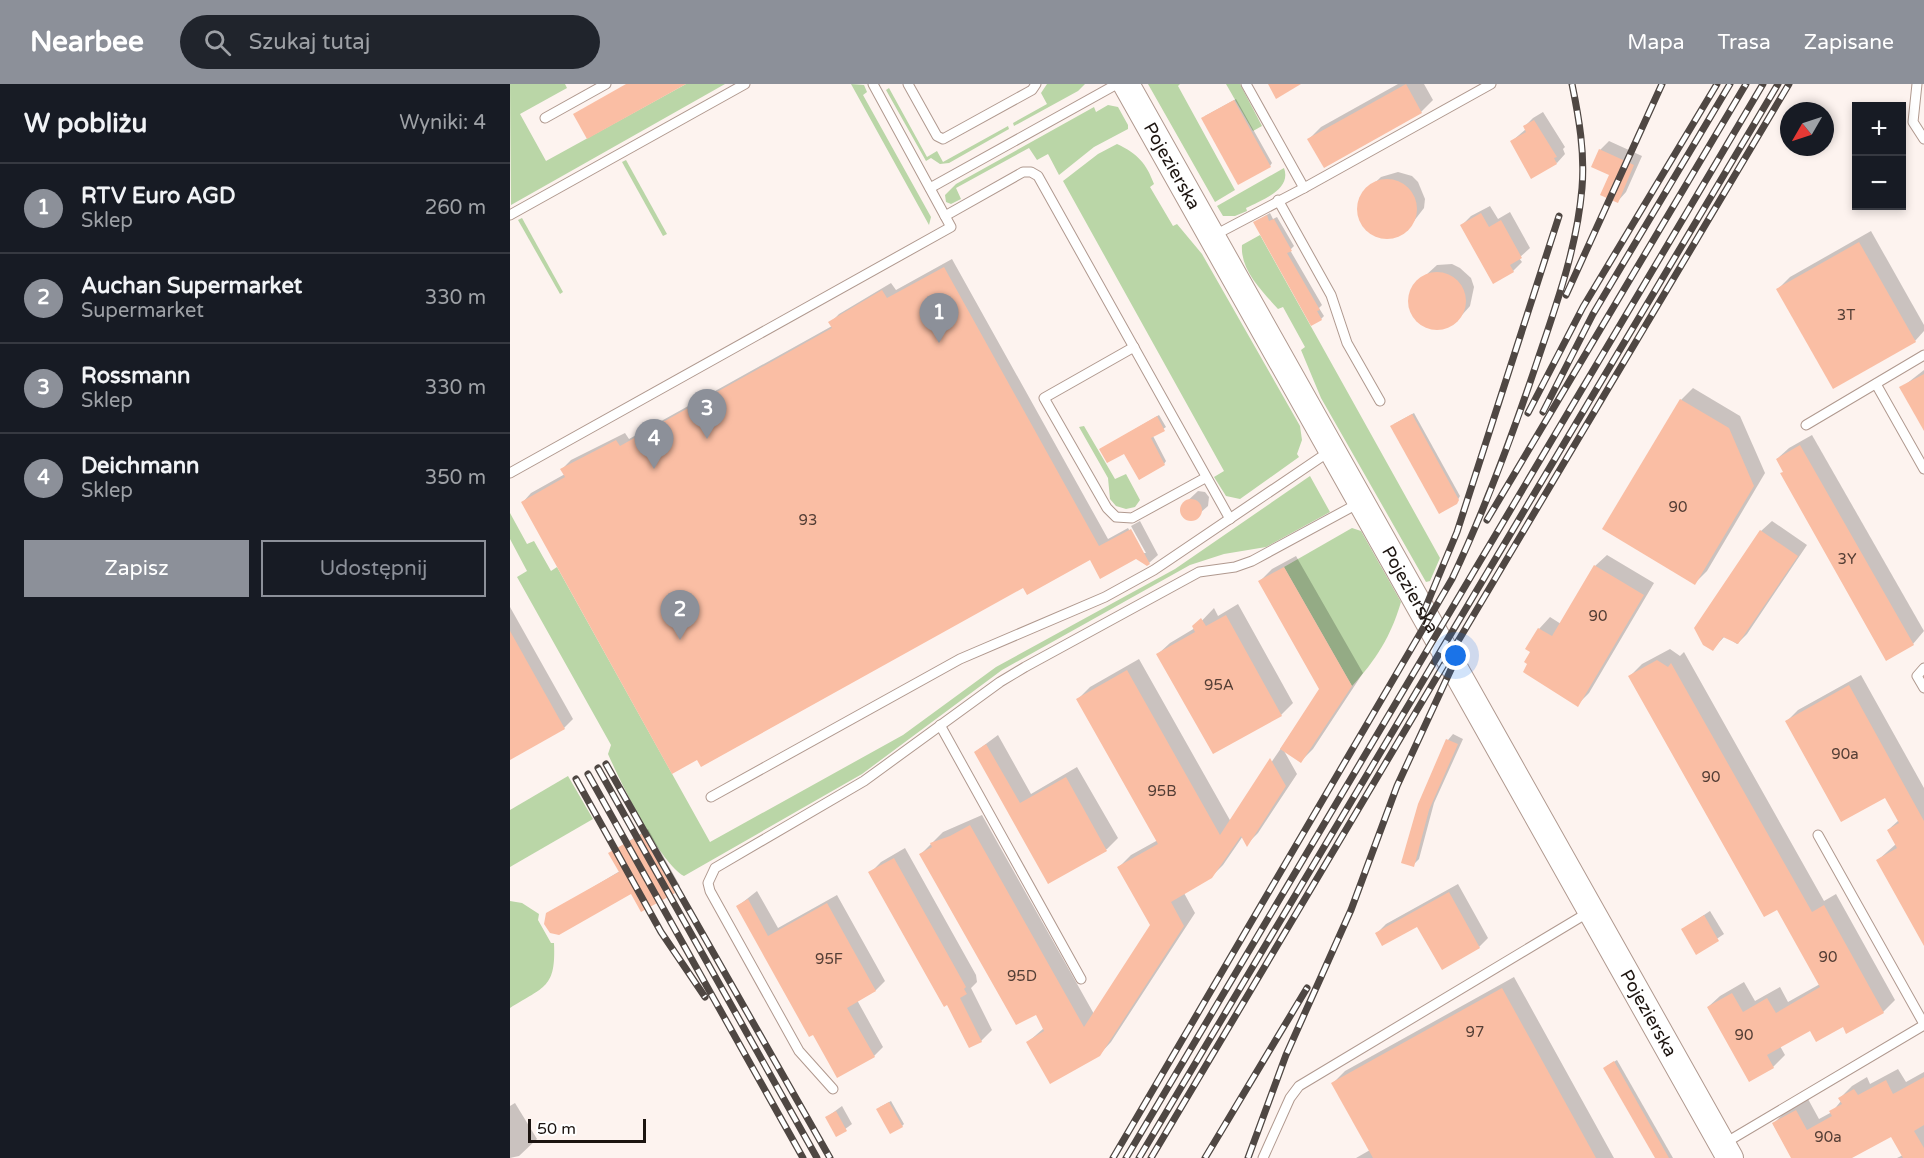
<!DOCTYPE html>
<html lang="pl">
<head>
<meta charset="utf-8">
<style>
  body { margin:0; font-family:"Varela Round",sans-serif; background:#20242c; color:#f1f3f6 }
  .controls { position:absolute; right:18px; top:18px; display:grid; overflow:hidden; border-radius:0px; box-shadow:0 3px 9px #0003 }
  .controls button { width:54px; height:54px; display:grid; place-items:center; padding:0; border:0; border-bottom:2px solid #363941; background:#171b24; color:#f1f3f6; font:30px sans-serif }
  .compass { position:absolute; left:1270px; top:18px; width:54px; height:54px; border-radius:50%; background:#171b24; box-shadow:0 3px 9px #0003; rotate:231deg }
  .scale { position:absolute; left:18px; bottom:15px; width:118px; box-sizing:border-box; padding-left:6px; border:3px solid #1c1410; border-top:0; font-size:16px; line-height:21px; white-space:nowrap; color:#1c1410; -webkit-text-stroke:4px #fff; paint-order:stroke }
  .you { position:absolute; left:946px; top:572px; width:21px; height:21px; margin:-15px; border:4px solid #fff; border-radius:50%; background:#1a73e8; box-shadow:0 0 0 9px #1a73e833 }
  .badge { display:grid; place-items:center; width:39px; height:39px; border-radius:50%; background:#8c9099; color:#fff; font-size:20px; font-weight:700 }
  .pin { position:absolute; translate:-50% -50px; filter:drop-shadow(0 2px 3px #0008) }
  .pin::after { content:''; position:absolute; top:32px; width:21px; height:18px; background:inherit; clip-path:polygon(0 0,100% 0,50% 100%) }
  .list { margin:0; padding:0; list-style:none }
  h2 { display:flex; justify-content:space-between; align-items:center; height:78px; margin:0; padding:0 24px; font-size:26px }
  h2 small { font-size:20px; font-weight:400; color:#9ea1a6 }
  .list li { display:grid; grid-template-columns:39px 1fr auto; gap:18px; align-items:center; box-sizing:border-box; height:90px; padding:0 24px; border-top:2px solid #363941 }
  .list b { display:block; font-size:22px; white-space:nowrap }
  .list p { margin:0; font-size:20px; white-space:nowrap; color:#9ea1a6 }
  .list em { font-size:20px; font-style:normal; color:#9ea1a6 }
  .actions { display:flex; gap:12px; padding:18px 24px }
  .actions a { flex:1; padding:14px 0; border:2px solid #8c9099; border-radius:0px; text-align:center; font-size:21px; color:#8c9099 }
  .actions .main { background:#8c9099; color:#fff }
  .icon { flex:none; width:33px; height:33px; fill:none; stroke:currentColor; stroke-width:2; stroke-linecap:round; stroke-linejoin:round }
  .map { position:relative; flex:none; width:1414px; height:1074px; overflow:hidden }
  header { display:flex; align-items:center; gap:36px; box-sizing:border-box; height:84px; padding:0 30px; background:#8c9099; color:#fff }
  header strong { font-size:28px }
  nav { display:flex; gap:33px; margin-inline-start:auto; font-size:21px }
  .search { width:420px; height:54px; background:#20242c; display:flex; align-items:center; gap:15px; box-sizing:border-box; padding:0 21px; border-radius:33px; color:#9ea1a6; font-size:22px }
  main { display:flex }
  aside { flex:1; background:#171b24 }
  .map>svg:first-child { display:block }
  .green { fill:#bad6a7 }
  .shadow { fill:#0003 }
  .building { fill:#fabea4 }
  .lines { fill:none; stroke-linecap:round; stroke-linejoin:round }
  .lane-casing { stroke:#b0998f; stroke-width:11 }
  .secondary-casing { stroke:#b0998f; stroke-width:28 }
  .lane { stroke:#fff; stroke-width:9 }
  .secondary { stroke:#fff; stroke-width:26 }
  .rail-casing { stroke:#4f4743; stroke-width:7 }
  .rail { stroke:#fff; stroke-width:4.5; stroke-dasharray:14; stroke-linecap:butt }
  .labels { text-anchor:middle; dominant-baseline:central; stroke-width:4.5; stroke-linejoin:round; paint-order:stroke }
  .number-label { font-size:15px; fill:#543e35 }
  .street-label { font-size:18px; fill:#1c1410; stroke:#fff }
</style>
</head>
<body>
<header>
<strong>Nearbee</strong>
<div class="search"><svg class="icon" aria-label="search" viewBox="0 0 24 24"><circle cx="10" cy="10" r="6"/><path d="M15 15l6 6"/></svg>Szukaj tutaj</div>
<nav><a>Mapa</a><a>Trasa</a><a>Zapisane</a></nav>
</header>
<main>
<aside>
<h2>W pobliżu<small>Wyniki: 4</small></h2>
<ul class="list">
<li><span class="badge">1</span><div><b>RTV Euro AGD</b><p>Sklep</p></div><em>260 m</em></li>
<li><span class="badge">2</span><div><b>Auchan Supermarket</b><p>Supermarket</p></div><em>330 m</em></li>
<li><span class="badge">3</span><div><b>Rossmann</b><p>Sklep</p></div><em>330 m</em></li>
<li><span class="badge">4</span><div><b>Deichmann</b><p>Sklep</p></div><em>350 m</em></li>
</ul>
<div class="actions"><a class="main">Zapisz</a><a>Udostępnij</a></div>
</aside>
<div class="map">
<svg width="1414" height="1074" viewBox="0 0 1414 1074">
  <rect width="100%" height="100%" fill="#fdf3ef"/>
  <!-- green -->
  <g class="green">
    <path d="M0,0H55L57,4L10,30L36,77L176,0H215L1,121Z"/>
    <path d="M341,0L354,1L357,8L353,11L421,133L419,141Z"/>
    <path d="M537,0H575L568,7L504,42L503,39L537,20L531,9Z"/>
    <path d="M638,0H670L668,2L725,106L705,118Z"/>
    <path d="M716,0H730L752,42L743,47Z"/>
    <path d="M379,4L417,73L427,67L433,78L498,42L499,45L439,79L430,80L421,74L416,77L376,6Z"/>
    <path d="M598,21L608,23L618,41V45L584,63L549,91L538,70L527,76L519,64L446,104L451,115L441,120L436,118L435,111L446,100L584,23L586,28Z"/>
    <path d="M607,60C628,70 636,79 644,100L640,103L663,142L667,140L692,170L790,342L792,356L787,370L789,373L730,415L716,412L704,393L714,387L553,97L588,70Z"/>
    <path d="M116,76L157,150L153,152L112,78Z"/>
    <path d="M774,84C782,106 751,116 736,124L737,127L725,132H713L707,122Z"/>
    <path d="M12,134L53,208L50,210L8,136Z"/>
    <path d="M750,151L930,474L920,497L916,498L811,314L791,266L795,263L773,223L768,225C752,207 730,186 732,161Z"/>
    <path d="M574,342L605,395L616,390L630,416L625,423L616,425L606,422L600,415L598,394L569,343Z"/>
    <path d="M800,392L820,428L756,463L714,470L680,481L492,586L352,690L174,792C149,778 111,699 98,670L101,661L7,493L17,487L0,455V429L17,460L24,457L41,487L47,483L200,758L393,651L486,583L665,485Z"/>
    <path d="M842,444L851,447L891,518C881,552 866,576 842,602L774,483Z"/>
    <path d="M58,692L83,735L0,783V726Z"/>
    <path d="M0,817L12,819L29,830L28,836L41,859H44C46,904 35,902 0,924Z"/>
  </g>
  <!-- shadow -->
  <g class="shadow">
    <path d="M888,0H914L923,16L911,28L799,55L811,43Z"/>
    <path d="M726,15L762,79L760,82L695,32Z"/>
    <path d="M1033,28L1055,63L1053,65L1055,70L1047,79L1002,57L1016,45L1015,42L1023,34Z"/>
    <path d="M1099,57L1132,72L1116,108L1108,117L1101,90L1090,66Z"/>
    <path d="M888,88L902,92L908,98L915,115L914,124L897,146L889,151L876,154L862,150L856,143L851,136L849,122L854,109L871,93Z"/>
    <path d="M980,122L988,135L1000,128L1020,164L1009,174L1012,178L1003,187L952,141L961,132Z"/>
    <path d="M760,129L763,135L767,133L784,162L780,166L812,221L809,224L814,232L811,235L748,136Z"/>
    <path d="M1361,147L1414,241V247L1405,257L1268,205L1280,193Z"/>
    <path d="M442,175L598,455L618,444L632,469H636L621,442L630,437L648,471L639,479L626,474H580L514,502L13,418L21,409L55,390L52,385L61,376L115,349L119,355L322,242L320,239L329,230L381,199L386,206Z"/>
    <path d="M942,180L950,184L961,194L964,203L960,222L945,239L931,245L913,241L901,226L899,217L903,203L927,181Z"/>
    <path d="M1414,286V344L1391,304Z"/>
    <path d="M1183,304L1230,332L1255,389L1197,487L1185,499L1171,316Z"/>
    <path d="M904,329L950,412L946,419L884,340Z"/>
    <path d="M649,331L656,343L643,352L656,377L654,380L614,368L591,365Z"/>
    <path d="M1302,351L1414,547L1403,560L1267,375L1279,364Z"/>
    <path d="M688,407L695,408L699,413L698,422L682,436L676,435L672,430V422Z"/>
    <path d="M1262,437L1297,461L1237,550L1227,560L1215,552L1202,566L1251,447Z"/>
    <path d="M1097,471L1144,499L1079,609L1067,621L1022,567L1029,545L1040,533L1051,540L1085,482Z"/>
    <path d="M786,472L853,589L803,665L791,677L773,665L787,690L748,749L737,760L733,752L713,781L701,793L674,809L685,829L601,958L589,971L518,958L534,944L526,929L411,770L433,748L472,731L584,930L642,841L609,783L621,771L648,756L568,615L580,603L629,575L721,738L811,605L750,497L762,485Z"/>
    <path d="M728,520L783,619L771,631L648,570L660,559L685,544L704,524L708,532Z"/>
    <path d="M0,523L63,635L54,644L0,674Z"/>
    <path d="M1160,565L1170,572L1174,568L1314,817L1326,810L1385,916L1373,928L1333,941L1300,945L1270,962L1275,971L1263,983L1198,923L1210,912L1234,898L1245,917L1270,903L1278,918L1310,900L1268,824L1120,592L1132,580Z"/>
    <path d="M1351,591L1414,704V859L1368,776L1386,760L1378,746L1389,736L1376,712L1277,637L1288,626Z"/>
    <path d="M943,650L953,655L924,719L909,775L903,781L938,656Z"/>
    <path d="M488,651L521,710L567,683L608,754L597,765L539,798L465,668Z"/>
    <path d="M138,745L170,802L164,807L132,826L122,808L38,830L110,787L100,769Z"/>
    <path d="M395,764L466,891L467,898L461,904L482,946L471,957L360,789L371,778Z"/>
    <path d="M948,800L978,854L969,863L908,841L867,849L876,840Z"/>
    <path d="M247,807L268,844L327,811L375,897L366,906L347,916L373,963L364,972L228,822Z"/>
    <path d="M1200,827L1214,850L1187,868L1173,845Z"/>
    <path d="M1004,893L1104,1074H846L860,1066L823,999L835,987Z"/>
    <path d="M1107,976L1163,1074H1146L1097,982Z"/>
    <path d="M1388,985L1396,998L1414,988V1074H1387L1393,1071L1381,1051L1339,1074H1282L1263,1040L1276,1027L1298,1015L1309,1035L1322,1028L1331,1017L1330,1014L1342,1002L1357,993L1360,1000Z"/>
    <path d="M381,1017L394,1040L392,1042L370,1023Z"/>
    <path d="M5,1019L27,1055L9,1072L0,1074V1022Z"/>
    <path d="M332,1022L342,1040L327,1051L317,1033Z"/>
  </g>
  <!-- building -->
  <g class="building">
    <path d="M116,0H176L77,55L63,30Z"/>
    <path d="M758,0H791L766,15Z"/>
    <path d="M896,0L912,29L814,84L797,55Z"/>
    <path d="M724,16L761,83L728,101L691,34Z"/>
    <path d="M1024,36L1047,73L1044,74L1047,80L1021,95L1000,57L1016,48L1013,42Z"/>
    <path d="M1089,65L1124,81L1108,119L1090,111L1099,91L1081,83Z"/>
    <circle cx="877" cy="125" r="30"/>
    <path d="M971,129L979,143L991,136L1012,174L1000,181L1004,188L983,200L950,141Z"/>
    <path d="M757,131L759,137L764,135L782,167L777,169L810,226L807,227L812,236L801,242L743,138Z"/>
    <path d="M1349,158L1406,258L1323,305L1266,205Z"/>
    <path d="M434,183L589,462L621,445L640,480L637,482L626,475L590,495L580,476L517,511L513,504L191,683L187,676L162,690L11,418L55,393L50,385L106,356L110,362L322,244L318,238L372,206L377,214Z"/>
    <circle cx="927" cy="217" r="29"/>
    <path d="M1414,290V347L1389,303Z"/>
    <path d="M1170,315L1219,344L1244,402L1185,501L1092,445Z"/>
    <path d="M902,330L949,416L947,420L929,430L880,342Z"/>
    <path d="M647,332L655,347L641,354L655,381L629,396L614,370L597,379L589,365Z"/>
    <path d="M1290,361L1404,561L1376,577L1270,389L1273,388L1266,375Z"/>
    <circle cx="681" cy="426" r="11"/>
    <path d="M1250,446L1288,472L1228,560L1213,553L1203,567L1193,561L1184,544Z"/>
    <path d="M1084,481L1134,511L1068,623L1013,588L1017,580L1014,578L1020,568L1015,565L1028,544L1042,552Z"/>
    <path d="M774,483L842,602L791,679L770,665L809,605L748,497Z"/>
    <path d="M716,531L772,632L703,670L646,570L685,548L682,542L691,534L696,542Z"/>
    <path d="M0,547L55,645L0,676Z"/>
    <path d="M1147,576L1158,583L1161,579L1302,828L1314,821L1374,929L1336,950L1333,943L1306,958L1300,947L1257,971L1264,984L1239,998L1197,923L1222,909L1233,928L1257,914L1266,929L1310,903L1267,826L1254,833L1118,592Z"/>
    <path d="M617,586L710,751L760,674L776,702L737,763L731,752L702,794L661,818L674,842L590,972L540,1000L516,958L534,947L526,931L506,941L409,770L422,763L420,759L440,752L460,741L574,943L640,841L607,783L648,760L566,615Z"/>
    <path d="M1339,601L1414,737V862L1366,776L1387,764L1377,746L1389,739L1375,714L1331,738L1275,637Z"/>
    <path d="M936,655L948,660L919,726L904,783L891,779L908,720Z"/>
    <path d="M476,660L510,719L556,693L597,767L538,800L464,668Z"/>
    <path d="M132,750L165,809L131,828L121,810L49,851L40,849L34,840L36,829L109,788L98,769Z"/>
    <path d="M384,774L456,903L454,905L457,910L450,914L472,958L459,964L437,921L434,923L358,788Z"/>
    <path d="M939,808L970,864L932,886L907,843L872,862L865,849Z"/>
    <path d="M238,815L258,852L317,819L366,907L337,924L365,973L327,994L303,951L299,953L226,822Z"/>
    <path d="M1194,831L1209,857L1186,871L1171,845Z"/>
    <path d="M992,904L1086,1074H863L821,999Z"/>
    <path d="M1104,977L1159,1074H1145L1093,984Z"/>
    <path d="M1414,993V1041L1404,1047L1414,1064V1074H1393L1381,1053L1342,1074H1281L1262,1039L1286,1026L1297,1046L1322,1032L1319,1027L1332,1020L1328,1014L1344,1005L1348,1011L1376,996L1383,1010Z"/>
    <path d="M379,1018L393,1043L380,1050L366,1025Z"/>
    <path d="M326,1027L337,1047L326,1053L315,1033Z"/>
  </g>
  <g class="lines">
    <!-- lane casing -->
    <g class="lane-casing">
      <g id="lane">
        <path d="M398,0L427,52L433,55L522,6L526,0"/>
        <path d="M1407,0L1403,38L1414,55"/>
        <path d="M35,34L96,0"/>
        <path d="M420,104L607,0"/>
        <path d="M794,104L981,0"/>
        <path d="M768,116L821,211L837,259L870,317"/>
        <path d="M0,131L235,0"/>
        <path d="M435,132L513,88H521L528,92L720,435"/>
        <path d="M703,152L794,104L736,0"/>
        <path d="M624,263L534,314L597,424L606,433L622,434L695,394"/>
        <path d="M1366,300L1414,385"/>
        <path d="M1296,341L1414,271"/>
        <path d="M0,389L441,143L363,0"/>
        <path d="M1414,584L1407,592L1414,604"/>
        <path d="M430,641L571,895"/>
        <path d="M201,713L450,575L595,513L644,486L820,367"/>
        <path d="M1308,751L1414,940"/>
        <path d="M323,1005L289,967L200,807L198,799L205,784L354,697L490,598L515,583L689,488L725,483L742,477L849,419"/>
        <path d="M1215,1059L1414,941"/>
        <path d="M753,1074L780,1014L789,1002L1079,828"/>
      </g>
    </g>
    <!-- secondary casing -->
    <g class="secondary-casing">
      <g id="secondary">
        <path id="s1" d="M616,0L1220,1074"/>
      </g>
    </g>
    <!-- lane -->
    <use href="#lane" class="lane"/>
    <!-- secondary -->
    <use href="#secondary" class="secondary"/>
    <!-- rail casing -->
    <g class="rail-casing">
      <g id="rail">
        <path d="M1056,211L1152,0"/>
        <path d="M1033,328L1083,230L1220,0"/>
        <path d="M1018,329L1073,223L1207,0"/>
        <path d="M977,436L1236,0"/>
        <path d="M912,532L947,448L1049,132"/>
        <path d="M96,680L320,1074"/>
        <path d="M88,684L307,1074"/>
        <path d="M78,690L293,1074"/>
        <path d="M66,695L151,848L195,913"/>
        <path d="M603,1074L942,495C976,423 1003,350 1028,275C1047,219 1067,163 1072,104C1075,69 1069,34 1062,0"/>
        <path d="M616,1074L1253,0"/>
        <path d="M629,1074L1268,0"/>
        <path d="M641,1074L1279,0"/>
        <path d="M695,1074L797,904"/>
        <path d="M738,1074L776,971L841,826L887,702L943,581"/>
      </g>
    </g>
    <!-- rail -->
    <use href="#rail" class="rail"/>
  </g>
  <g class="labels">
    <!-- number labels -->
    <g class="number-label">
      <text x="1336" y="231">3T</text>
      <text x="1168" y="423">90</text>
      <text x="298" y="436">93</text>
      <text x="1337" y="475">3Y</text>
      <text x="1088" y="532">90</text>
      <text x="709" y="601">95A</text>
      <text x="1335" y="670">90a</text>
      <text x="1201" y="693">90</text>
      <text x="652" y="707">95B</text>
      <text x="1318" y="873">90</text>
      <text x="319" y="875">95F</text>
      <text x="512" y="892">95D</text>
      <text x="965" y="948">97</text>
      <text x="1234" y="951">90</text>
      <text x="1318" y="1053">90a</text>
    </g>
    <!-- street labels -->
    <g class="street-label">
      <text stroke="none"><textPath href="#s1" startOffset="94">Pojezierska</textPath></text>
      <text stroke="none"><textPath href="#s1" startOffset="580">Pojezierska</textPath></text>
      <text stroke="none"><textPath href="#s1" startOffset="1066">Pojezierska</textPath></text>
    </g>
  </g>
</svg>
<div class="controls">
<button>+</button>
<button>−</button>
</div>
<svg class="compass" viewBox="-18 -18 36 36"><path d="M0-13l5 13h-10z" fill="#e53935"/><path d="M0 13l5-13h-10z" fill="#9ea1a6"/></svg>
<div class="scale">50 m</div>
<div class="you"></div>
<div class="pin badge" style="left:429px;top:259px">1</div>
<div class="pin badge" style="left:170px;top:556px">2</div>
<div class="pin badge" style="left:197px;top:355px">3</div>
<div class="pin badge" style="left:144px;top:385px">4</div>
</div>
</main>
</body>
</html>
